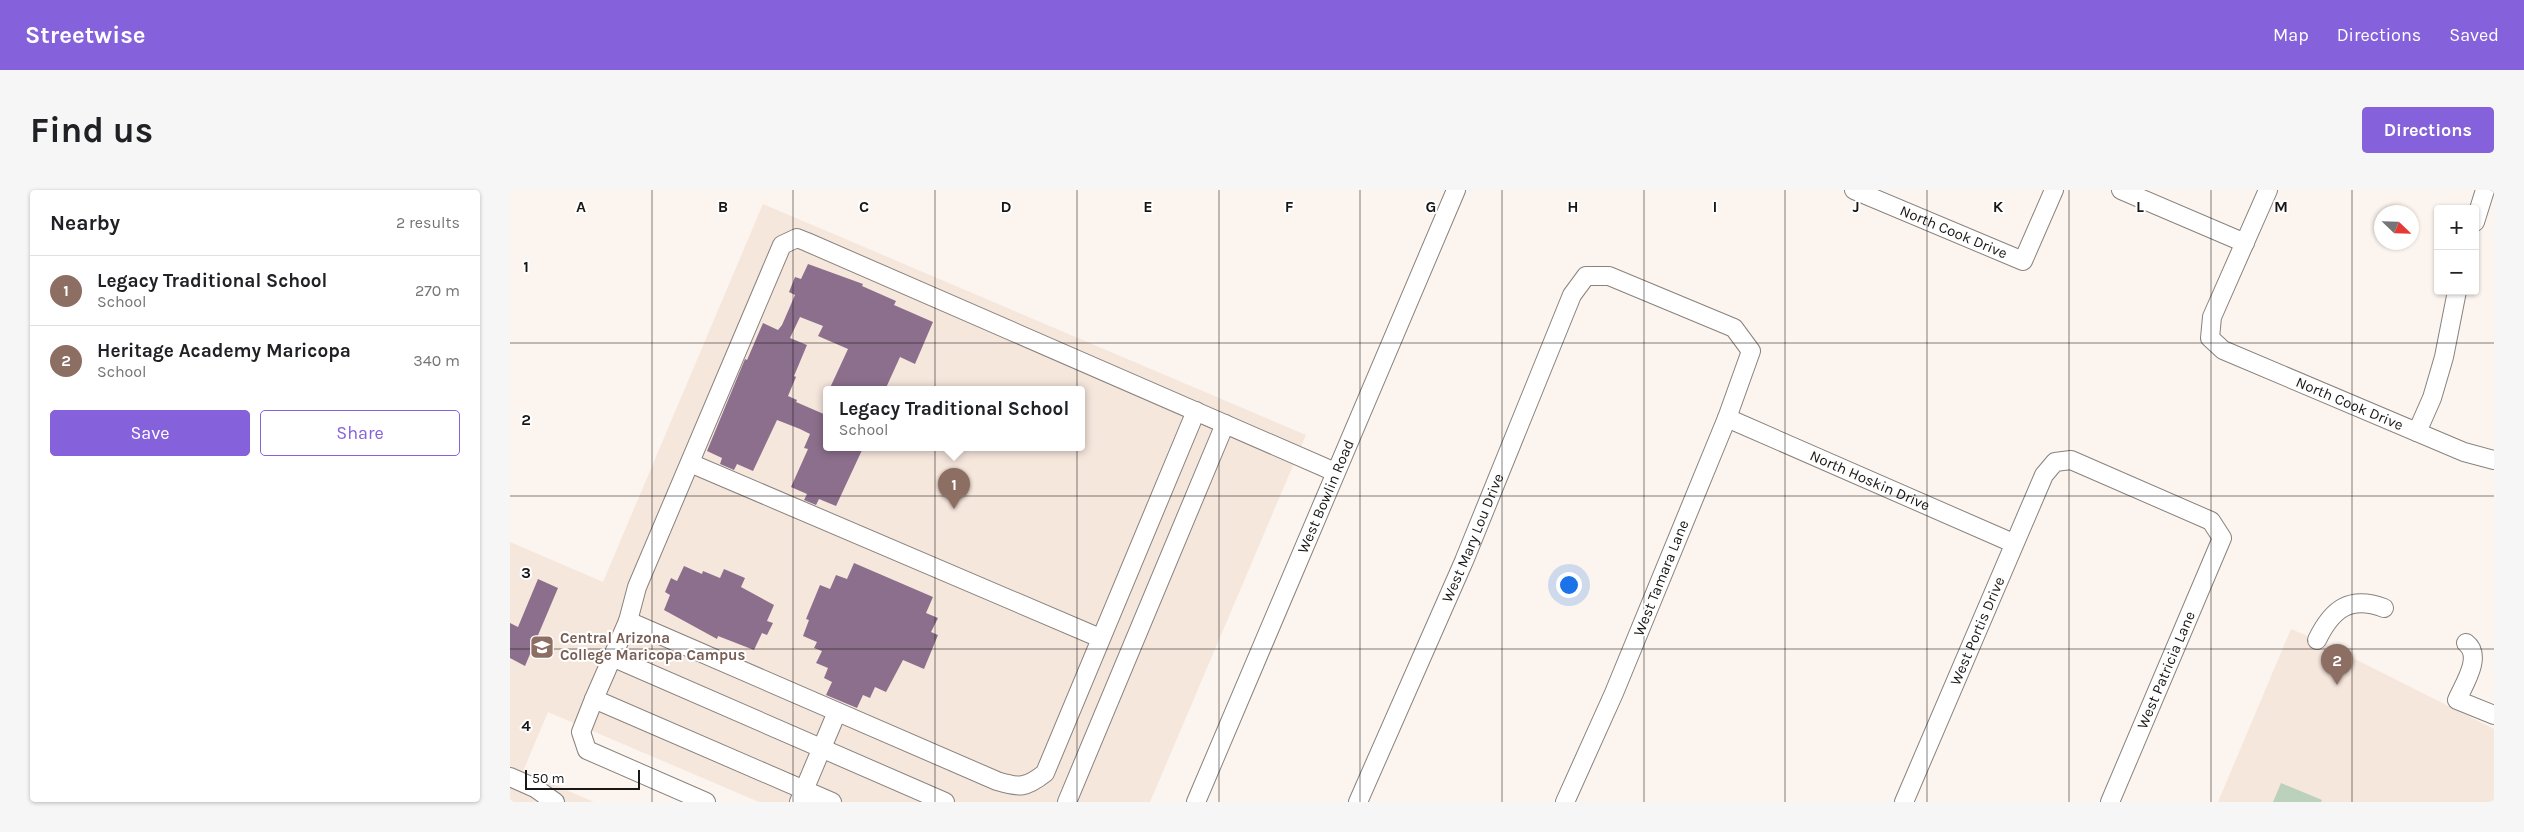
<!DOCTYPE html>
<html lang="en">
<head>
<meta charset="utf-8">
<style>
  body { margin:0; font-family:Karla,sans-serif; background:#f6f6f6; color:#202124 }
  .controls { position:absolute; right:15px; top:15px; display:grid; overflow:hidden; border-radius:5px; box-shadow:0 1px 4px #0004 }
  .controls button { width:45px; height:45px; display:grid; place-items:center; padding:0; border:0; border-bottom:1px solid #e0e0e0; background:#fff; color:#202124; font:25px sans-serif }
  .compass { position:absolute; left:1864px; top:15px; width:45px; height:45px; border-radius:50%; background:#fff; box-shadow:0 1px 4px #0004; rotate:113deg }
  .scale { position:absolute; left:15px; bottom:12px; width:115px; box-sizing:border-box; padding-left:5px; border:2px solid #1a1816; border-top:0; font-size:14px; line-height:18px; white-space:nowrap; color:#1a1816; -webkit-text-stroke:4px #fff; paint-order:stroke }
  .you { position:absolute; left:1058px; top:394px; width:18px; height:18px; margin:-12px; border:4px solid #fff; border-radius:50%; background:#1a73e8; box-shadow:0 0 0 8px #1a73e833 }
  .badge { display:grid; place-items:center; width:32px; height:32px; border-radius:50%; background:#8561db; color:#fff; font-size:16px; font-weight:700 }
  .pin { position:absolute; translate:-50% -41px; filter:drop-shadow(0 1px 2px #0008) }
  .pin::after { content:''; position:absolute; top:26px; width:18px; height:15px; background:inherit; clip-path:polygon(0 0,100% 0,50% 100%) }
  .popup { position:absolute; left:313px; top:196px; width:262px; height:65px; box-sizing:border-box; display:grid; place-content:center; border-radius:5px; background:#fff; filter:drop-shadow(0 1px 4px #0005); font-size:16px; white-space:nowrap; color:#757577 }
  .popup b { font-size:19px; color:#202124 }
  .popup::after { content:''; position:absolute; left:50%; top:100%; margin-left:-10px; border:10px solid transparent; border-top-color:#fff }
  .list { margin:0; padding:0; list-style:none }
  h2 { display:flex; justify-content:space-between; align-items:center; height:65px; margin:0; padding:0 20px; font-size:21px }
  h2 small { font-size:16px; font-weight:400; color:#757577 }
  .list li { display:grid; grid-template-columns:32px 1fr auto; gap:15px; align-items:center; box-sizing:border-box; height:70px; padding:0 20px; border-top:1px solid #e0e0e0 }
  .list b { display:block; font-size:19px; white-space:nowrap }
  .list p { margin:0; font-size:16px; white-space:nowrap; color:#757577 }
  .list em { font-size:16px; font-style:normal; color:#757577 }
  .actions { display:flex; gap:10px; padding:15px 20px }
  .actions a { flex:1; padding:11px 0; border:1px solid #8561db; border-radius:5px; text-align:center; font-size:18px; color:#8561db }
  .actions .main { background:#8561db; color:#fff }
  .map { position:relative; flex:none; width:1984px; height:612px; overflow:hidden; border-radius:5px }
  header { display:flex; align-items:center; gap:30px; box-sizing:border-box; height:70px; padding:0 25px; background:#8561db; color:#fff }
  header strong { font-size:24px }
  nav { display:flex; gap:28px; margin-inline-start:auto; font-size:18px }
  .intro { display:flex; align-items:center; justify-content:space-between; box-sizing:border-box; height:120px; padding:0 30px }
  h1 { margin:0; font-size:35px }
  .button { padding:12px 22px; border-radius:5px; background:#8561db; color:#fff; font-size:18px; font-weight:700 }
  main { display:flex; gap:30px; padding:0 30px }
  aside { flex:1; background:#fff; border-radius:5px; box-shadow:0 1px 4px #0004 }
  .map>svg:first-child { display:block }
  .built { fill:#f6e7dd; fill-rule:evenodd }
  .green { fill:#bbd1bc }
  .building { fill:#8c6f8c }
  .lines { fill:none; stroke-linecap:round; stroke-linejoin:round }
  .minor-casing { stroke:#89827d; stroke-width:20 }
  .minor { stroke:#fff; stroke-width:18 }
  .grid { fill:none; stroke:#1a1816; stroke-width:1; stroke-opacity:0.55 }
  .labels { text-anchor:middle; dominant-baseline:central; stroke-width:4; stroke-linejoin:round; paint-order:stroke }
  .street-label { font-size:15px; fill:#1a1816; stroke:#fff }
  .education-label { font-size:15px; font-weight:bold; fill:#785e54; stroke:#fff; text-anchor:start }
  .grid-label { font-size:16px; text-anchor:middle; font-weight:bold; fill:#1a1816; stroke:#fff; stroke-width:4; stroke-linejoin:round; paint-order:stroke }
</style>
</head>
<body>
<header>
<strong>Streetwise</strong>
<nav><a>Map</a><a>Directions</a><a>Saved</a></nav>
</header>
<div class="intro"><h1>Find us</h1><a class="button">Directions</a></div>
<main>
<aside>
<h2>Nearby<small>2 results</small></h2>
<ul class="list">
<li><span class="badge" style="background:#8d6e63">1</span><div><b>Legacy Traditional School</b><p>School</p></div><em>270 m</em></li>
<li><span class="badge" style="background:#8d6e63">2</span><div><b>Heritage Academy Maricopa</b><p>School</p></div><em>340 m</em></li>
</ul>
<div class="actions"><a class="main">Save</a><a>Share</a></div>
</aside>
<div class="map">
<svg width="1984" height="612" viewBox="0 0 1984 612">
  <rect width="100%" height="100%" fill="#fcf4ee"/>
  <!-- built -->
  <g class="built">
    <path d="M253,14L796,245L640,612H249L38,522L13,581L84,612H0V352L93,392ZM316,200H572V258H316Z"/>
    <path d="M1781,439L1807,450L1984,539V612H1708Z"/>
  </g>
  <!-- green -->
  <path class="green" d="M1771,593L1812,610L1811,612H1763Z"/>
  <!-- building -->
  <g class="building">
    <path d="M298,74L353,94L352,96L386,111L384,115L423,132L405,174L390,167L375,200H319L338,159L308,146L313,136L290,127L280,148L297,155L284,186L286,187L278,206L287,210L286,212L316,225V258H353L326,316L309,309L306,315L294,310L297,304L281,297L298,259L294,258L300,244L290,239L267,230L243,281L227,274L224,280L210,274L212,268L197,261L235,169L237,170L253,133L268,140L272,135L285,105L279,102L285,87L291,89Z"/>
    <path d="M344,373L423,407L416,423L428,428L421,442L428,445L414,479L393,470L376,502L365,497L360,508L353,505L347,518L316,505L322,492L314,488L318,478L306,473L312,461L304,458L307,452L293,446L299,430L296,429L310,395L320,399L326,385L337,389Z"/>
    <path d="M174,376L192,384L193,381L210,388L214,379L235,388L231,397L264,415L257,431L263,433L257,445L252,443L244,460L208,446L207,449L154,420L160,405L155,402L161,388L167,391Z"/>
    <path d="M28,389L48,398L15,476L0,468V433L8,437Z"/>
  </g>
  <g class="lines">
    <!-- minor casing -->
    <g class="minor-casing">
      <g id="minor">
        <path id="s1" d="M1344,0L1513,71L1544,0"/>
        <path d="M1611,0L1735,53"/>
        <path id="s2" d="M1758,0L1702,127L1700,148L1713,160L1954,262L1984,270"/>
        <path d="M1965,32L1975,0"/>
        <path id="s3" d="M1217,228L1503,353"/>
        <path d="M1907,242L1922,208L1934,167L1947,101"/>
        <path d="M180,273L590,448"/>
        <path d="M118,431L487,591C510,598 516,598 535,583L686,221"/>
        <path d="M1807,450C1822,419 1840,405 1874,418"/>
        <path d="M1956,453C1973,466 1954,494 1947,510L1984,525"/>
        <path d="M102,467L435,612"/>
        <path d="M84,509L71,542L77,560L196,612"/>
        <path d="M0,587L25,598L45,612"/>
        <path d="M289,612L327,522"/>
        <path d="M322,612L84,509L118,431L127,397L272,55L287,48L297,52L825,282"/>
        <path d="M557,612L715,234"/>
        <path id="s4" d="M686,612L946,0"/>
        <path id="s5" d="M848,612L954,371L1062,105L1076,86H1099L1224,138L1241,161L1217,228L1104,503L1055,612"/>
        <path id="s6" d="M1394,612L1534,285L1545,272L1561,270L1701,331L1712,348L1600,612"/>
      </g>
    </g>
    <!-- minor -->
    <use href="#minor" class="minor"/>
  </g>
  <!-- grid -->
  <path class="grid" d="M142,0V612M283,0V612M425,0V612M567,0V612M709,0V612M850,0V612M992,0V612M1134,0V612M1275,0V612M1417,0V612M1559,0V612M1701,0V612M1842,0V612M0,153H1984M0,306H1984M0,459H1984"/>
  <!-- icons -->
  <defs>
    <g id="university-square" transform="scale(1.25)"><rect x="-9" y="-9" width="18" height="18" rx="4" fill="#8d6e63" stroke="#fff"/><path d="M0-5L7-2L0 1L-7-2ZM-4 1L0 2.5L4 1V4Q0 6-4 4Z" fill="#fff"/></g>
  </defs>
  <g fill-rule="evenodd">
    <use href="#university-square" x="32" y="457"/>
  </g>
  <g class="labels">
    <!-- street labels -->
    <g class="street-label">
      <text stroke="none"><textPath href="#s1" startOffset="108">North Cook Drive</textPath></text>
      <text stroke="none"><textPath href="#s2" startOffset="315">North Cook Drive</textPath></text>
      <text stroke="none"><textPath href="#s3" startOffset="156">North Hoskin Drive</textPath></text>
      <text stroke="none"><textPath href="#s4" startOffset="332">West Bowlin Road</textPath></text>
      <text stroke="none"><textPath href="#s5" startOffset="288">West Mary Lou Drive</textPath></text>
      <text transform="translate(1151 388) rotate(-68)">West Tamara Lane</text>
      <text stroke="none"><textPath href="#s6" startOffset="186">West Portis Drive</textPath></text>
      <text transform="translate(1656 480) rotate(-67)">West Patricia Lane</text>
    </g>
    <!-- education labels -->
    <g class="education-label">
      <text x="50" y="448">Central Arizona<tspan x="50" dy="17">College Maricopa Campus</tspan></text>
    </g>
  </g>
  <g class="grid-label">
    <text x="71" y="22">A</text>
    <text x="213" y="22">B</text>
    <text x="354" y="22">C</text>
    <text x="496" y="22">D</text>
    <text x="638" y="22">E</text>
    <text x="779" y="22">F</text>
    <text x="921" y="22">G</text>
    <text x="1063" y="22">H</text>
    <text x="1205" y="22">I</text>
    <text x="1346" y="22">J</text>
    <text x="1488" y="22">K</text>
    <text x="1630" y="22">L</text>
    <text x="1771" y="22">M</text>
    <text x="16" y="82">1</text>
    <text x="16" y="235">2</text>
    <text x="16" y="388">3</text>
    <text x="16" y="541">4</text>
  </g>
</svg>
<div class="controls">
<button>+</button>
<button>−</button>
</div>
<svg class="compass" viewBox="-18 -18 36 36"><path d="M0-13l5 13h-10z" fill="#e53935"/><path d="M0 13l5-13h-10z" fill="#757577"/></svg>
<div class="scale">50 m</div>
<div class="you"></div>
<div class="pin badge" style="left:444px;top:319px;background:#8d6e63">1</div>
<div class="popup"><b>Legacy Traditional School</b>School</div>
<div class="pin badge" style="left:1827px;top:495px;background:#8d6e63">2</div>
</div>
</main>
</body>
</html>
